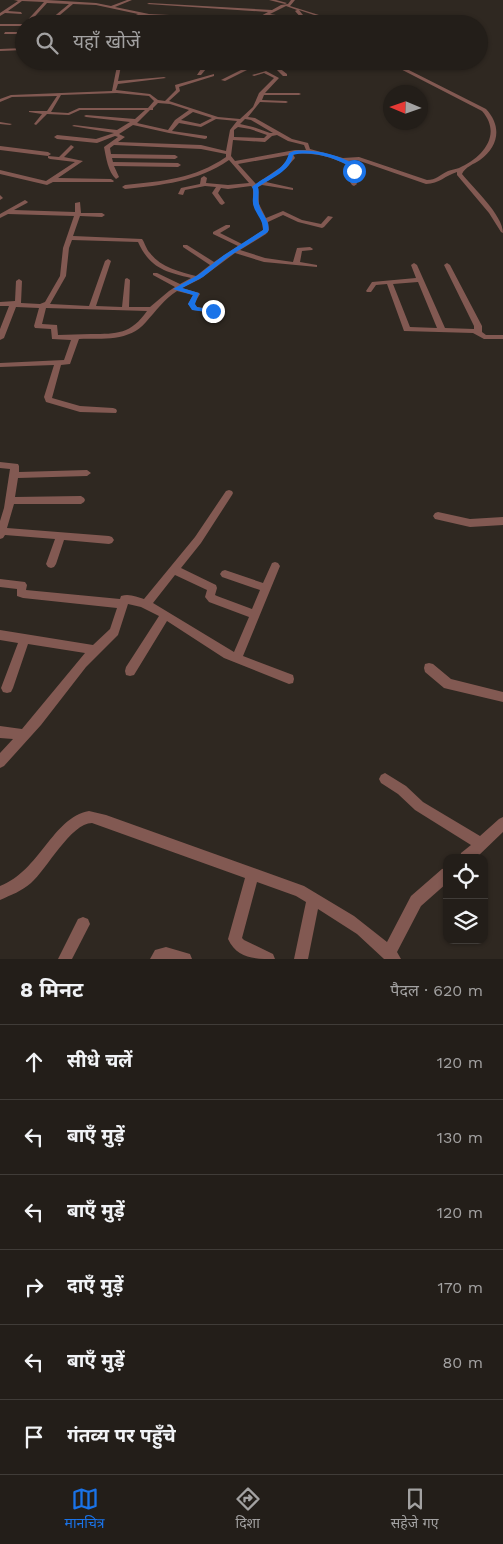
<!DOCTYPE html>
<html lang="hi">
<head>
<meta charset="utf-8">
<style>
  body { margin:0; font-family:"Work Sans","Noto Sans Devanagari",sans-serif; background:#2f2b26; color:#f1f3f6 }
  .controls { position:absolute; right:15px; bottom:15px; display:grid; overflow:hidden; border-radius:10px; box-shadow:0 1px 4px #0004 }
  .controls button { width:45px; height:45px; display:grid; place-items:center; padding:0; border:0; border-bottom:1px solid #403c38; background:#231e19; color:#f1f3f6; font:25px sans-serif }
  .compass { position:absolute; left:383px; top:85px; width:45px; height:45px; border-radius:50%; background:#231e19; box-shadow:0 1px 4px #0004; rotate:272deg }
  .stop { position:absolute; width:15px; height:15px; margin:-11px; border:4px solid #1a73e8; border-radius:50%; background:#fff }
  .stop.end { background:#1a73e8; border-color:#fff; box-shadow:0 1px 5px #0008 }
  .list { margin:0; padding:0; list-style:none }
  h2 { display:flex; justify-content:space-between; align-items:center; height:65px; margin:0; padding:0 20px; font-size:21px }
  h2 small { font-size:16px; font-weight:400; color:#a3a2a2 }
  .list li { display:grid; grid-template-columns:32px 1fr auto; gap:15px; align-items:center; box-sizing:border-box; height:75px; padding:0 20px; border-top:1px solid #403c38 }
  .list b { display:block; font-size:19px; white-space:nowrap }
  .list em { font-size:16px; font-style:normal; color:#a3a2a2 }
  .icon { flex:none; width:28px; height:28px; fill:none; stroke:currentColor; stroke-width:2; stroke-linecap:round; stroke-linejoin:round }
  .map { position:relative; flex:none; width:503px; height:959px; overflow:hidden }
  .search { position:absolute; background:#231e19; box-shadow:0 1px 4px #0004; left:15px; right:15px; top:15px; height:55px; display:flex; align-items:center; gap:12px; box-sizing:border-box; padding:0 18px; border-radius:28px; color:#a3a2a2; font-size:19px }
  .sheet { height:515px; background:#231e19 }
  nav { display:flex; justify-content:space-around; align-items:center; box-sizing:border-box; height:70px; border-top:1px solid #403c38; background:#231e19; font-size:14px; color:#a3a2a2 }
  nav a { display:grid; justify-items:center; gap:2px }
  nav .on { color:#1a73e8 }
  .map>svg:first-child { display:block }
  .lines { fill:none; stroke-linecap:round; stroke-linejoin:round }
  .minor { fill:#825952; fill-rule:evenodd }
  .route { fill:#1a73e8 }
</style>
</head>
<body>
<div class="map">
<svg width="503" height="959" viewBox="0 0 503 959">
  <rect width="100%" height="100%" fill="#2f2821"/>
  <g class="lines">
    <!-- minor -->
    <g class="minor">
      <path d="M14,0H47L96,3L111,6L127,0H132L115,7L149,14L251,19L259,17L268,12L147,4L149,3L272,10L281,5L288,4L291,0H295L290,6L348,24H341L299,10L307,20L306,24H302L303,20L295,11L297,10L286,6L270,14L288,17L287,24H283L285,19L267,16L251,21L149,16L141,15L123,23L57,17L52,22L64,24H45L69,4L47,3L28,24H24L44,2L22,1L8,11L21,12L22,14L5,13L0,16V13L18,1ZM73,4L96,5L138,14L122,21L60,15Z"/>
      <path d="M269,0H276L287,3L285,4Z"/>
      <path d="M0,24H24V30L19,34H4L5,32H18L23,26H0Z"/>
      <path d="M24,48V50L0,51V49Z"/>
      <path d="M118,61H122L118,81L164,77L166,78L118,84L116,90L150,94L158,100L165,101L176,90L175,85L214,74V76L179,87L180,91L169,101L218,117L240,119L253,107L259,93L274,78L264,73L254,76L252,75L266,71L279,78L265,93H299L301,94L299,95H264L262,100L286,101L288,102L286,103L260,102L248,117L255,118L292,139L308,143L310,149L343,158L359,157L427,180C436,180 440,175 448,171C451,170 456,169 459,168C482,158 503,135 482,111L385,61H391L486,109C502,126 499,146 480,160C474,164 465,167 462,174C473,188 503,215 503,233L501,232L489,213L457,175V172C446,175 439,184 426,184L357,160L348,161L358,168L354,179L357,184L354,186L352,185L348,179L352,168C335,157 314,152 293,154L295,158L285,169L266,182L293,188V190L262,185L258,187L259,204L266,218L283,211L302,220L321,224L328,216L333,217L324,227L322,228L298,222L283,215L268,222L269,230L266,234L240,250L265,258L293,262L297,248L310,247L313,249L312,250L302,251L300,262L317,265V267L264,262L235,253L200,279L182,288L199,293L200,294L194,304L197,307L215,310V312L193,310L188,304L193,295L177,291C164,299 156,311 146,322C129,342 103,338 79,339L70,364L61,365L52,398L80,406L113,408L116,409L117,411L116,413L80,412L46,402L44,397L54,365L0,367V363L64,360L71,340L52,339L51,329L35,328L34,326L39,308L16,307L4,338L0,340V329L9,306H0V302L15,301L16,281L19,279L22,281L21,303L40,304L45,302L60,276L63,248L74,216L8,214L0,218V214L25,200L28,202L27,203L14,210L75,212V203L80,202L81,213H102L105,215L102,217L80,216L73,236L142,239C145,243 146,249 150,253C160,267 180,272 196,276L210,265L183,247V245H187L214,262L238,246L213,234V232L226,225H230V227L220,233L242,244L263,230L262,221L253,204V188L251,186L228,189L221,188L218,193L225,203L222,205L220,204L212,193L216,187L205,186L185,190L183,195L178,194L181,188L200,184L201,178L204,176L207,178L206,183L228,185L249,183L229,160C197,182 162,185 125,189L122,187L125,185C163,181 194,179 226,157V154L201,149L114,145L110,148L111,154L175,155L178,157L175,159L112,158L113,162L178,163L181,165L178,167L114,166L119,177L116,179C108,172 106,157 104,147L118,137L115,136L97,143L57,139L54,137L57,135L96,139L114,133L72,126L74,125L117,130L130,122L86,117L84,116L86,115L135,119L145,110H80L69,115L47,114L36,125L34,124L42,114L29,112V111H47L57,96L12,97L0,102V99L11,95L112,91ZM117,93L149,96L154,101L148,108H79L68,113L51,112L61,95ZM158,103L170,104L189,110L175,120L168,130L137,123L150,110H153V108ZM193,112L212,118L200,124L181,120ZM216,119L237,121L230,130L226,151L201,145L118,142L125,137L119,134L133,125L169,133L205,139L207,138V136L172,131L179,123L201,127ZM245,119L251,120L273,133H270L253,127L240,124ZM238,127L250,129L267,135L264,138L234,137V130ZM277,135L288,141L304,145L306,150H295L235,161L231,156L233,140L265,142L272,136ZM289,155V158L281,167L256,184L238,164ZM72,240L138,242C150,268 165,272 191,278L180,284L157,273H153V275L175,287L169,291L150,307H129L130,280L127,278L125,279L122,307L96,306L111,261L108,259L105,261L89,306L50,304L66,276L69,248ZM46,308L147,311C131,334 117,334 91,334C80,334 69,335 58,335L57,325L42,324Z"/>
      <path d="M166,61H195L169,63L165,68L151,69L149,68L164,66Z"/>
      <path d="M208,61H213L208,67C221,68 222,61 233,61L219,70L206,69L201,75H197L201,69L194,68V66H204Z"/>
      <path d="M259,61L263,62L225,81L221,80Z"/>
      <path d="M278,61H282L278,67L287,74V76H283L274,67Z"/>
      <path d="M0,122L12,124L10,125L0,124Z"/>
      <path d="M71,145L74,147L64,157L83,161L58,178L111,179L114,181L113,182H53L47,185L0,174V170L46,181L75,162L50,159L48,158V156L59,157Z"/>
      <path d="M0,146L48,152L51,154L48,156L0,150Z"/>
      <path d="M0,195L3,198L0,200Z"/>
      <path d="M414,263L417,265L445,328L474,329V326L444,265L447,263L450,265L482,326V332L486,335H503V339H484L473,333L404,331L387,284L376,285L371,292H367L366,291L372,282L416,278L411,265ZM418,282L437,328L410,327L393,284Z"/>
      <path d="M0,462L18,464L19,466V472L87,470L91,473L87,476L18,478L15,497L81,496L84,498L85,500L84,502L81,504H14L7,528L109,536L112,537L114,540L112,543L109,544L64,540L56,564L54,567L51,568L48,567L46,564L55,539L5,535L3,538L0,539V521L4,508L10,469L0,468Z"/>
      <path d="M229,490L232,491L233,493L232,495L201,543L181,568L216,585L217,588L215,595L217,596L252,609L260,590L222,577L220,574L222,571L225,570L263,583L272,563L275,562L278,563L280,566L243,656L293,675L294,679L293,683L289,684L224,658L167,621L134,675L130,676L126,675L125,671L126,667L159,616L141,607L128,604L118,635L86,667L41,725L4,766L0,768V753L13,739L0,738V726L22,729L85,653L28,644L13,688L11,692L7,693L3,692L1,688L18,643L0,640V630L93,645L110,629L117,608L23,598L17,596V589L0,587V579L25,582L27,585L26,590L120,599L121,596C129,593 137,597 144,599L195,537L226,491ZM175,575L207,590L205,597L209,602L249,617L234,652L153,603Z"/>
      <path d="M438,512L470,519L503,517V525L470,527L435,519L433,516L435,513Z"/>
      <path d="M429,663L433,664L451,679L503,692V702L448,689L444,688L425,672L424,668L425,664Z"/>
      <path d="M385,773L406,786L423,802L480,836L499,819L503,817V832L476,858H460L461,853L471,845L415,810L398,794L381,783L379,779L381,775Z"/>
      <path d="M89,811L106,815L304,886L354,916L387,942L411,896L442,869L447,868V883L421,906L397,952L401,959H384L357,934L318,909L308,959H294L306,902L296,896L257,882L242,938L244,940L273,954L275,959C256,959 237,959 228,939L245,878L92,823C71,823 47,869 31,883C22,891 11,895 0,900V886C40,871 52,818 89,811Z"/>
      <path d="M83,917L88,919L90,924L72,959H58L78,919Z"/>
      <path d="M166,947L190,954L192,959H150L155,950Z"/>
    </g>
  </g>
  <!-- route -->
  <path class="route" d="M294,151C314,149 338,154 355,165L357,171L352,172L351,167C336,158 311,150 293,155C292,170 270,179 258,187C260,194 257,198 259,204C261,215 271,220 268,232L228,257L203,277L182,288L199,293L195,304L197,307L217,311L213,313L192,310L188,304L193,295L173,289L198,275L224,255L263,230C264,220 254,213 253,203C252,197 255,193 252,187C266,175 285,171 289,153Z"/>
</svg>
<div class="controls">
<button><svg class="icon" aria-label="locate" viewBox="0 0 24 24"><circle cx="12" cy="12" r="6"/><path d="M12 2v4M12 18v4M2 12h4M18 12h4"/></svg></button>
<button><svg class="icon" aria-label="layers" viewBox="0 0 24 24"><path d="M12 4l9 5-9 5-9-5zM3 14l9 5 9-5"/></svg></button>
</div>
<svg class="compass" viewBox="-18 -18 36 36"><path d="M0-13l5 13h-10z" fill="#e53935"/><path d="M0 13l5-13h-10z" fill="#a3a2a2"/></svg>
<div class="stop" style="left:354px;top:171px"></div>
<div class="stop end" style="left:213px;top:311px"></div>
<div class="search"><svg class="icon" aria-label="search" viewBox="0 0 24 24"><circle cx="10" cy="10" r="6"/><path d="M15 15l6 6"/></svg>यहाँ खोजें</div>
</div>
<section class="sheet">
<h2>8 मिनट<small>पैदल · 620 m</small></h2>
<ul class="list">
<li><svg class="icon" aria-label="ahead" viewBox="0 0 24 24"><path d="M12 20V5M6 11l6-6 6 6"/></svg><div><b>सीधे चलें</b></div><em>120 m</em></li>
<li><svg class="icon" aria-label="left" viewBox="0 0 24 24"><path d="M17 20v-9H6M10 6l-5 5 5 5"/></svg><div><b>बाएँ मुड़ें</b></div><em>130 m</em></li>
<li><svg class="icon" aria-label="left" viewBox="0 0 24 24"><path d="M17 20v-9H6M10 6l-5 5 5 5"/></svg><div><b>बाएँ मुड़ें</b></div><em>120 m</em></li>
<li><svg class="icon" aria-label="right" viewBox="0 0 24 24"><path d="M7 20v-9h11M14 6l5 5-5 5"/></svg><div><b>दाएँ मुड़ें</b></div><em>170 m</em></li>
<li><svg class="icon" aria-label="left" viewBox="0 0 24 24"><path d="M17 20v-9H6M10 6l-5 5 5 5"/></svg><div><b>बाएँ मुड़ें</b></div><em>80 m</em></li>
<li><svg class="icon" aria-label="arrive" viewBox="0 0 24 24"><path d="M6 21V4h12l-3 4 3 4H6"/></svg><div><b>गंतव्य पर पहुँचे</b></div></li>
</ul>
</section>
<nav>
<a class="on"><svg class="icon" aria-label="map" viewBox="0 0 24 24"><path d="M3 6l6-2 6 2 6-2v14l-6 2-6-2-6 2zM9 4v14M15 6v14"/></svg>मानचित्र</a>
<a><svg class="icon" aria-label="directions" viewBox="0 0 24 24"><path d="M12 3l9 9-9 9-9-9zM9 14v-3h6M13 9l2 2-2 2"/></svg>दिशा</a>
<a><svg class="icon" aria-label="saved" viewBox="0 0 24 24"><path d="M7 4h10v16l-5-4-5 4z"/></svg>सहेजे गए</a>
</nav>
</body>
</html>
